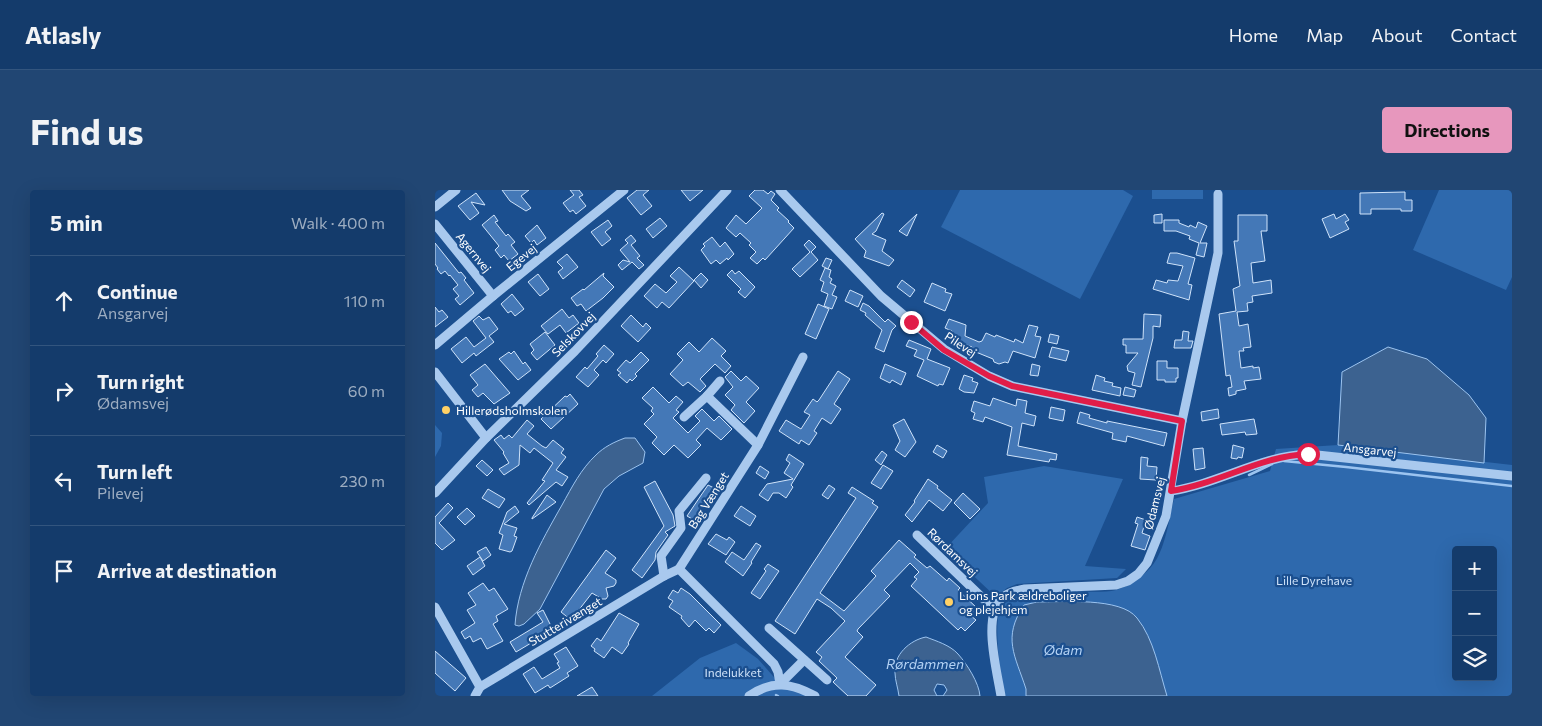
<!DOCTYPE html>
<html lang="en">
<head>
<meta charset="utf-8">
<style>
  body { margin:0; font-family:Commissioner,sans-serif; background:#214673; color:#f1f3f6 }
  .controls { position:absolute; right:15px; bottom:15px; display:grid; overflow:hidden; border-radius:5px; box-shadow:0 5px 20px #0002 }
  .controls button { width:45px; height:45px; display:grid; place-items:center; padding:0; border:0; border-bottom:1px solid #33557e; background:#143b6b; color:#f1f3f6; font:25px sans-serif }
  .stop { position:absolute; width:15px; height:15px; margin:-11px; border:4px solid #e11d48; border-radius:50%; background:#fff }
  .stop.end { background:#e11d48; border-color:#fff; box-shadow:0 1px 5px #0008 }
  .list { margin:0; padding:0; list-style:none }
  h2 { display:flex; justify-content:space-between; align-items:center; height:65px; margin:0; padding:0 20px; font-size:21px }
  h2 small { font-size:16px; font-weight:400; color:#9dadc1 }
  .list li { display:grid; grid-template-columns:32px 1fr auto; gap:15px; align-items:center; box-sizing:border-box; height:90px; padding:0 20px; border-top:1px solid #33557e }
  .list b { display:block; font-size:19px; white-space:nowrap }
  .list p { margin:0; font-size:16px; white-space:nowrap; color:#9dadc1 }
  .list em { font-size:16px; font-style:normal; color:#9dadc1 }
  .icon { flex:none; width:28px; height:28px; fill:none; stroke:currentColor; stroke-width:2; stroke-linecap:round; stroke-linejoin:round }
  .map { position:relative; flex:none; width:1077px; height:506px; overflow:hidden; border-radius:5px }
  header { display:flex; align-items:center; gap:30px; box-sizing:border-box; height:70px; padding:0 25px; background:#143b6b; border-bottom:1px solid #33557e }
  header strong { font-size:24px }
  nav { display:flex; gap:28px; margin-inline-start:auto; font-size:18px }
  .intro { display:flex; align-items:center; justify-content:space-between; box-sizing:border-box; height:120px; padding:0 30px }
  h1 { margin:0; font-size:35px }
  .button { padding:12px 22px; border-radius:5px; background:#e797bd; color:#111; font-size:18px; font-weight:700 }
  main { display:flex; gap:30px; padding:0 30px }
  aside { flex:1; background:#143b6b; border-radius:5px; box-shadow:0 5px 20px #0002 }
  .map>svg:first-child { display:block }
  .green { fill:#2e69ad; fill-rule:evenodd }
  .water { fill:#3c6290; stroke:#9cc4f0; fill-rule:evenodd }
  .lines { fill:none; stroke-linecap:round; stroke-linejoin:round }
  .stream { stroke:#9cc4f0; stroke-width:2.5 }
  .building { fill:#4478b7; stroke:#cfe3fa }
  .minor { stroke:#a9c9ee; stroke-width:9 }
  .route { stroke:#e11d48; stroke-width:6 }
  .poi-dot { fill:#ffd166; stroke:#1b4f8f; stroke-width:2 }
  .labels { text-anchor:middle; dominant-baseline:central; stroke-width:4.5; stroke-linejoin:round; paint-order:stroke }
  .street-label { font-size:12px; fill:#fff; stroke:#1b4f8f }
  .poi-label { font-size:12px; fill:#fff; stroke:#1b4f8f; text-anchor:start }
  .park-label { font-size:12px; fill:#cfe3fa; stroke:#1b4f8f }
  .water-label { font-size:14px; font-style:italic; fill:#b5d3f5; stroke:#1b4f8f }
</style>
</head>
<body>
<header>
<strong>Atlasly</strong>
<nav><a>Home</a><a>Map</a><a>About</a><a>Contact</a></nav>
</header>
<div class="intro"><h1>Find us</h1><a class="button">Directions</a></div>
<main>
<aside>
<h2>5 min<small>Walk · 400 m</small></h2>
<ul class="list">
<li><svg class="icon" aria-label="ahead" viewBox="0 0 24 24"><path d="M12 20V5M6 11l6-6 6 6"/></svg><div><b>Continue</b><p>Ansgarvej</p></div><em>110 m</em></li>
<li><svg class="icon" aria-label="right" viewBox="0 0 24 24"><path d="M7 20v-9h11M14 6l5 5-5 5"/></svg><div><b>Turn right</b><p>Ødamsvej</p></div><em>60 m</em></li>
<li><svg class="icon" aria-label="left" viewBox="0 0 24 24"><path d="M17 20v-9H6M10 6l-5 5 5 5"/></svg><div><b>Turn left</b><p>Pilevej</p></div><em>230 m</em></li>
<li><svg class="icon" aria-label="arrive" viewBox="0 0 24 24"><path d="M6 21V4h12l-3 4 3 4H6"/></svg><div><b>Arrive at destination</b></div></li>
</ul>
</aside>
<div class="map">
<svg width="1077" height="506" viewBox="0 0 1077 506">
  <rect width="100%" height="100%" fill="#1b4f8f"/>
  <!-- green -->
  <g class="green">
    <path d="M525,0H688L698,6L645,109L506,37Z"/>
    <rect x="717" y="0" width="51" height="9"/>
    <path d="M1004,0H1077V87L1071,100L978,60Z"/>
    <path d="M0,235L7,243L6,256L0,267Z"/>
    <path d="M903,255L1077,275V506H568C566,487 559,439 564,423C575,389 654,407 681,400C694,396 707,387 716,377C730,362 734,329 739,309L835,281L841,259ZM1021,360H1058V487H1021Z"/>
    <path d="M609,276L688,289L650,376L691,379L682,388L582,394L572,398L561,407L510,359L553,313L549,287Z"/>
    <path d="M301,453L323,469L345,494L380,506H217L265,468Z"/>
  </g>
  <!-- water -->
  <g class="water">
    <path d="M953,157L992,169L1034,205L1051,228L1049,273L903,255L907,182Z"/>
    <path d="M190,248H200L210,262L208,273L184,286L169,299L105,419L89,434L84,436L80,435C83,392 106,352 127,315C137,297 146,279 161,265C169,257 179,252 190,248Z"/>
    <path d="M602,412C627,412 686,407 702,428C719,449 724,480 732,506H591V499C580,465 567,448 589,415Z"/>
    <path d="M491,447C501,451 515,455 523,464C532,474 544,493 545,506H464C463,498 460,490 460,483C458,465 475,450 491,447ZM502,494L509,495L512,500L508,506H502L499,500Z"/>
  </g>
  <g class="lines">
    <!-- stream -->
    <g class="stream">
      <path d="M849,271L911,277L1077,296"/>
      <path d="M814,285L837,274"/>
      <path d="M341,505L343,506"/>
    </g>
  </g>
  <!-- building -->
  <g class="building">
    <path d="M67,0H94L86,6L96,18L91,21L75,11Z"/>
    <path d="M135,0H144L148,5L144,7L151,16L141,24L138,20L135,22L128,13L139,5Z"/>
    <path d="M202,0H214L208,5L217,16L206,25L192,8Z"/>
    <path d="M246,0H268L255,11Z"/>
    <path d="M320,0H328L333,4L336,1L340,4L336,10L344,18L342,20L354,31L353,32L359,38L330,70L328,68L322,74L315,68L321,62L314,55L316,53L305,43L301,47L291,38L301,25L311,34L327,18L314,6Z"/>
    <path d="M970,2V10H977V21H966V19H936V24H925V3Z"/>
    <path d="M41,3L50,15L36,12L44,23L35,30L23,16Z"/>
    <path d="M447,23L449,24L441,41L437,44L451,50L447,61L459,70L454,76L429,67L431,61L420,49Z"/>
    <path d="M482,24L472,46L464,41Z"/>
    <path d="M727,24V33H719V25Z"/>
    <path d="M899,24L901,29L910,24L914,30L910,32L914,39L895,48L887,29Z"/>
    <path d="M59,25L63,31L60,32L71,46L73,44L80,52L76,55L83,64L74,71L69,65L66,68L60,60L64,56L47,35Z"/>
    <path d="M803,25H832V41H826L830,71L816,73L818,93L836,90L837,103L817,106L818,112L812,113L813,121L802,122L804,136L813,134L816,157L808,158L809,161H804L806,178L818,176V178L824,177L826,189L809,191L811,199L801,201V204L794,206L793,198L797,197L795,185L791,186L784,124L801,121L798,99L805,96L799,51H803Z"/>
    <path d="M225,28L232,36L218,48L211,39Z"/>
    <path d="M173,30L177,36L170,42L176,49L167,56L156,42Z"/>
    <path d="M729,30H744V33L754,37L755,35L761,38L763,32L772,36L765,53H772L769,67L761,65L764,53L754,49L755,46L741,41H729Z"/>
    <path d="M102,35L111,48L102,55L99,50L96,53L90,46Z"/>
    <path d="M196,45L201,51L196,55L205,66L202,68L209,75L204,79L197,72L187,80L183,75L188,70L195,72L185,60L193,53L190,50Z"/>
    <path d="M277,47L285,57L290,52L299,64L293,70L292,68L285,74L281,70L276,74L266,60L270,56L268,54Z"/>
    <path d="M374,50L381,57L376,62L383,70L365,87L357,79L375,62L369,55Z"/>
    <path d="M0,53L24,83L26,82L31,88L29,90L39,103L25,115L20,109L24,106L18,99L23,95L15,85L14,86L10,81L6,84L2,79L3,78L0,74Z"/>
    <path d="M735,63H742L760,68L753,94L757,95L754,110L718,99L721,90L732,93L733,90L743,91L748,76L732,73Z"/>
    <path d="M132,64L143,77L128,89L123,82L128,78L122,72Z"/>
    <path d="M391,68L397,70L393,79L387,76Z"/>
    <path d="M244,77L259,91L234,118L227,112L222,118L209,106L220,94L231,103L242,92L235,86Z"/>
    <path d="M390,78L396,80L394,87L397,89L395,93L401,96L397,105L402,107L397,119L389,116L393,104L386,101L389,92L385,90Z"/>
    <path d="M297,80L300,84L304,81L320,97L310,108L303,102L306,99L292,85Z"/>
    <path d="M169,83L168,86L179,97L168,108L151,121L146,114L142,116L136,108L148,99L149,100Z"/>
    <path d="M266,83L273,90L266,98L259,90Z"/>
    <path d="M103,84L114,99L105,106L93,92Z"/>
    <path d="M467,90L480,100L475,107L462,97Z"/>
    <path d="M497,93L511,99L510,102L517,104L510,121L489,112Z"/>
    <path d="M415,100L428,106L423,117L410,111Z"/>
    <path d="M77,104L89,119L80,126L76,121L73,123L66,114Z"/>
    <path d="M428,113L434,116L450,132L453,129L461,136L457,140L449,162L440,158L447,140L430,125L431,123L425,120Z"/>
    <path d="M383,114L394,119L381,149L370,144Z"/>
    <path d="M0,117L4,122L7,120L13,127L0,137Z"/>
    <path d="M127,119L134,128L138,125L144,133L131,143L125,135L113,144L106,136Z"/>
    <path d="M709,124L726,125L725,137L718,136V148L706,197L697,195L700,183L693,181L692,176L703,163H691V155H688V149H708Z"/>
    <path d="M196,125L208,137L211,133L216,138L203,152L186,136Z"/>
    <path d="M44,126L48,130L54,127L63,139L54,146L59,152L41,166L39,163L27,173L16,159L31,147L39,157L51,148L38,131Z"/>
    <path d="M514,129L531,135L530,146L544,152L547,151L551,143L560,147L561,145L579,152L580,149L588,153L594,135L603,137L600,146L606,147L600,168L578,161L573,173L570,172L564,174L559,172L558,169L536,160L537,157L521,151L522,148L516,145L517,141L510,138Z"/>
    <path d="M748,141L754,142L753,151H758L756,158H739L740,150H747Z"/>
    <path d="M110,142L120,155L102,170L96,163L99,160L95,154Z"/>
    <path d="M615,144L624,146L622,154L613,152Z"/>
    <path d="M277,148L291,161L286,166L296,176L290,183L280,174L265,189L271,196L265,202L253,192L248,196L235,184L248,170L242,164L254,152L264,162Z"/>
    <path d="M474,150L496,159L492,169L515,178L508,195L504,194L503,196L482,186L489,170L479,166L482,160L471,156Z"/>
    <path d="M169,155L179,164L171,173L168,170L159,180L164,185L153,197L141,187L150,177L152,179L163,166L161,164Z"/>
    <path d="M617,157L634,161L631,171L614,167Z"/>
    <path d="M79,161L88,174L90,172L96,180L83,190L64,169L74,162L76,164Z"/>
    <path d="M206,162L214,170L200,184L202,186L197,191L195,189L192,193L183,185L186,183L182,180L191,170L195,173Z"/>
    <path d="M722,171H732V178H743V188H741V192H730V190H722Z"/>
    <path d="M50,174L75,203L59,214L48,203L43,207L37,200L43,195L35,185Z"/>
    <path d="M450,174L471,183L466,195L457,190L455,193L445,188Z"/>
    <path d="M597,174L605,176L603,186L595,185Z"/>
    <path d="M296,181L306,191L311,186L324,198L311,212L320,221L309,233L296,220L300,215L290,205L298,197L290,187Z"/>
    <path d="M403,181L415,189L399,214L406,219L396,234L387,228L379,241L382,243L374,255L366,250L364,254L344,241L351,230L366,239L375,225L369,222L378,209L382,212L384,210Z"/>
    <path d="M529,185L538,188L537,191L543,193L539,203L529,202L524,199Z"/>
    <path d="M661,185L670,188L669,191L678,193L677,196L686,198L685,206L657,200Z"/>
    <path d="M218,197L234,213L241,206L248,212L241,220L244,222L238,228L253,243L265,231L260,226L267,219L279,231L284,226L297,239L286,250L272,238L261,250L266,255L253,268L239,255L229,265L217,253L222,247L209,234L219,224L216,221L218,218L207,208Z"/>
    <path d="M690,197L701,200L699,207L688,205Z"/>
    <path d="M135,204L143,214L116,239L106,229L130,206L132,207Z"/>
    <path d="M558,208L581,216L582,209L592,211L590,223L601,226L599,236L587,233L583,256L622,264L621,270L615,269L614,272L572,265L577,237L550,227L548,232L538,229L540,223L536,221L539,211L555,216Z"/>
    <path d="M616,217L630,220L628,231L614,228Z"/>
    <path d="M783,219L784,228L767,231L766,222Z"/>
    <path d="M645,222L655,225L654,228L672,233V231L732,243L729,256L692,246L691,252L677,249L678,243L642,233Z"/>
    <path d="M469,229L481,252L470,267L460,260L465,251L458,235Z"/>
    <path d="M819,229L822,244L811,245L810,242L787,245L785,234Z"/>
    <path d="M92,230L99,236L92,244L107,256L111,258L118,250L129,259L126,263L131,267L121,280L133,287L127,296L121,292L94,315L92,313L110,291L107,290L118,273L99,258L95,263L85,255L84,275L69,285L64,279L74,273L68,263L69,262L59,250L66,245L69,249L74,245L77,248Z"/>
    <path d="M502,255L512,261L508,268L498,262Z"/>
    <path d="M798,255L809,258L807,268L803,267L802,269L796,268Z"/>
    <path d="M768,258L770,278L760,280L758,259Z"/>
    <path d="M447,261L452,265L446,275L440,270Z"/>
    <path d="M354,264L369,274L356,295L358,297L351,308L344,303H338L333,311L324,305L332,294L358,289L349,283L355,273L351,270Z"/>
    <path d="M706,267L713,268L712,276L722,277L721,290L705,289Z"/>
    <path d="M47,270L58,280L52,286L41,276Z"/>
    <path d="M448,275L458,281L446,299L436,293Z"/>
    <path d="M325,276L334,282L330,289L321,283Z"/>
    <path d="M493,289L503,296L502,298L517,310L508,321L494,310L477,332L470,325L480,312L479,311Z"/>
    <path d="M220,291L238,325L240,336L230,342L233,345L221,362L220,370L207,388L197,380L229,336L209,297Z"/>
    <path d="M273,295L279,298L259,330L252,326Z"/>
    <path d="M394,295L400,299L393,309L387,305Z"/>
    <path d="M417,297L439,311L437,313L443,317L385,403L409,421L441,386L436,381L464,350L481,365L479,367L492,378L495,376L512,391L514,388L525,398L523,400L543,419L536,426L541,430L530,441L526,437L523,440L476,396L482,389L479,387L484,382L475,373L449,400L455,406L423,439L422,441L428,447L410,467L441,495L431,506H413L398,492L402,488L384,471L387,467L381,462L410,431L396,418L382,409L360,444L340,431L421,308L413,303Z"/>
    <path d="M53,299L70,309L64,318L47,308Z"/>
    <path d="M528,303L545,319L535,329L519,313Z"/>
    <path d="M112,305L121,312L97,329V328Z"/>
    <path d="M13,313L18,318L4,333L20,350L7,360L0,353V327Z"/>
    <path d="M80,316L84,322L69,334L82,338L79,346L82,347L77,361L75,362L64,359L68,345L64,343L72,322Z"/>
    <path d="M306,316L321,326L315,336L299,326Z"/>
    <path d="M32,318L40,326L30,335L22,327Z"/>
    <path d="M702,327L711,330L707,343L715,346L710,360L696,356L703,334L700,333Z"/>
    <path d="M281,344L292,350L294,347L300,352L291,365L273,354Z"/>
    <path d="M321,353L326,356L316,372L317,373L308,386L290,372L297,362L309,370Z"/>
    <path d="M51,357L56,365L48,371L42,362Z"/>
    <path d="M171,360L181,368L170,383L181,390V393L179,396L171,398L173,406L171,409H167L157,403L136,430L126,422Z"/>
    <path d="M45,367L50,376L38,385L32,376Z"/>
    <path d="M333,374L344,381L325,409L316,403L331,381L329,379Z"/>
    <path d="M48,393L54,401L59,398L73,419L61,426L63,431L58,434L68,451L52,459L46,448L38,452L35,446L30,449L26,442L40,433L32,420L41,415L33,403Z"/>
    <path d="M246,398L255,404L286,435L279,443L274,438L271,441L260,430L254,437L246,428L247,426L234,417L238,411L233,408L238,400L243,403Z"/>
    <path d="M108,420L118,440L81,462L75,452L108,432L102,423Z"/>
    <path d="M184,423L204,434L193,453L194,454L187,464L177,457L169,468L159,461L160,459L156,456L162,448L166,451Z"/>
    <path d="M131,457L143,476L132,483L134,486L115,498L113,495L100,503L88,484L99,477L107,489L125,478L122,473L124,472L119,464Z"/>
    <path d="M0,461L31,488L20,501L0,483Z"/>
    <path d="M157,497L163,506H142Z"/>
  </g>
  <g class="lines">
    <!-- minor -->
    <g class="minor">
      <path d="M345,0L446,106L509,159L554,186L577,196L747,231"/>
      <path d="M0,17L21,0"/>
      <path d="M0,34L58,106"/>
      <path d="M0,155L58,106L189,0"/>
      <path d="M0,182L51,248"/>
      <path d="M272,206L285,191"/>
      <path d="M249,227L272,206L323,255"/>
      <path d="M736,301C783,294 825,266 873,264L1077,286"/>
      <path d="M0,303L51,248L140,161L292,0"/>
      <path d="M482,345L559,419"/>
      <path d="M244,379L323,255L368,167"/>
      <path d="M229,386L226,366L246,338L244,321L271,288"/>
      <path d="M0,417L45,497L40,506"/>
      <path d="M334,438L392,490"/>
      <path d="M345,494L369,470"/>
      <path d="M45,497L229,386L244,379L339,474L343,482L345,494"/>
      <path d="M314,506C337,490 357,493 380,506"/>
      <path d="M566,506C562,481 547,426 567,408C573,402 581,401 589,399L681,395L693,391L703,384L712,373L731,326L747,231L783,63V4"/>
    </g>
  </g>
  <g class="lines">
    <!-- route -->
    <path class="route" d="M476,132L509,160L554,186L577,196L747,231L736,301C783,294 825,266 873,264"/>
  </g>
  <!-- markers -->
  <g class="poi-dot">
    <circle cx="11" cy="220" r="5"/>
    <circle cx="514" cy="412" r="5"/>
  </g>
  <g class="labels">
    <!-- street labels -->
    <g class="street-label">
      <text transform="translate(39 62) rotate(51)">Agernvej</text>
      <text transform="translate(86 67) rotate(-39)">Egevej</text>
      <text transform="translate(138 144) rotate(-46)">Selskovvej</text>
      <text transform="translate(526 154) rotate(33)">Pilevej</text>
      <text transform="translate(935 259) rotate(6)">Ansgarvej</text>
      <text transform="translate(273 310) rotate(-58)">Bag Vænget</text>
      <text transform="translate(719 313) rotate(-76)">Ødamsvej</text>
      <text transform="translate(518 362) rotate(44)">Rørdamsvej</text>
      <text transform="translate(130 431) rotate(-31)">Stutterivænget</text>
    </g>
    <!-- poi labels -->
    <g class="poi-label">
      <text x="21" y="220">Hillerødsholmskolen</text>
      <text x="524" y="405">Lions Park ældreboliger<tspan x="524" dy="14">og plejehjem</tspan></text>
    </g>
    <!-- park labels -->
    <g class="park-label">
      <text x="879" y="390">Lille Dyrehave</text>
      <text x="298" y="482">Indelukket</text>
    </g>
    <!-- water labels -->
    <g class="water-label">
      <text x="628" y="459">Ødam</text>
      <text x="490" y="473">Rørdammen</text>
    </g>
  </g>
</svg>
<div class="controls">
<button>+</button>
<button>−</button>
<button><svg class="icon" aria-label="layers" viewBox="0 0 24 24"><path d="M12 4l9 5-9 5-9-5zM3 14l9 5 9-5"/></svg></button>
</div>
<div class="stop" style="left:873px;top:264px"></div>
<div class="stop end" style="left:476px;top:132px"></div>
</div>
</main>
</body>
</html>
